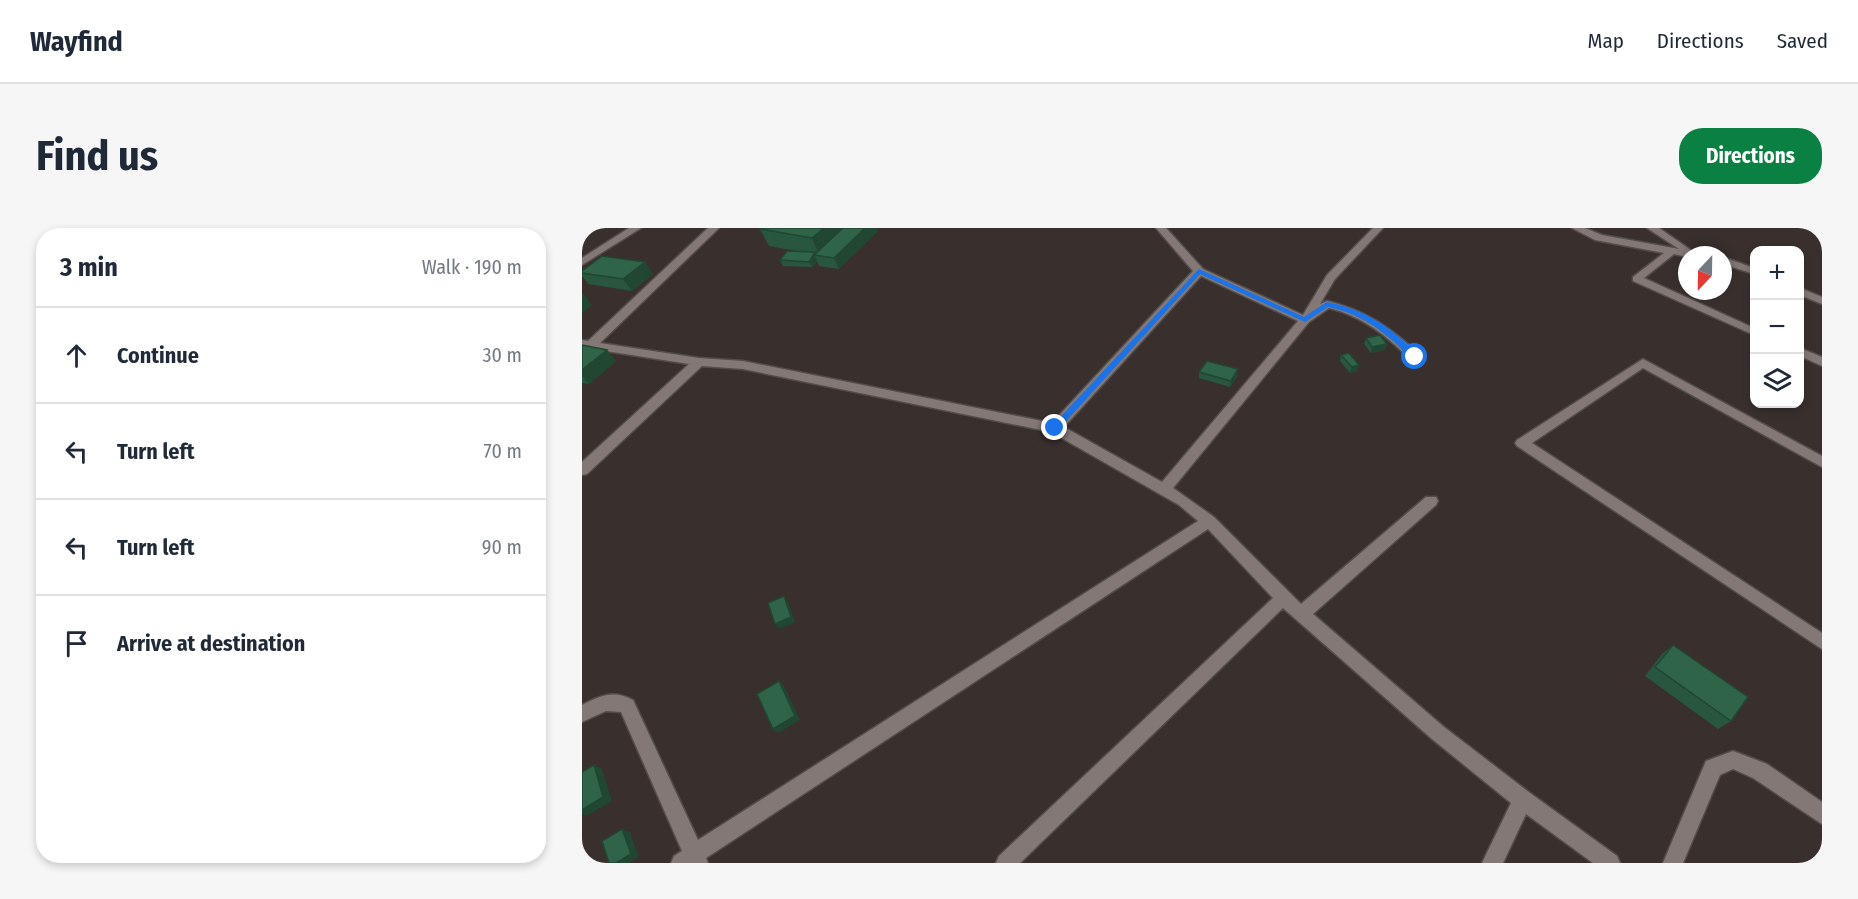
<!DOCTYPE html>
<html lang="en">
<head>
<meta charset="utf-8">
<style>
  body { margin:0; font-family:"Fira Sans Condensed",sans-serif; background:#f6f6f7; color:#1f2937 }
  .controls { position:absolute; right:18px; top:18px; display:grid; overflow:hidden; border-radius:12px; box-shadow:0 3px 9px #0003 }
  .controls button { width:54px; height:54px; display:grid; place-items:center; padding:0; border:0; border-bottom:2px solid #e0e1e3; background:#fff; color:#1f2937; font:30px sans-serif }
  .compass { position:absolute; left:1096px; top:18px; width:54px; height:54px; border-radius:50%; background:#fff; box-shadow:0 3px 9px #0003; rotate:202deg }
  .stop { position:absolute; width:18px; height:18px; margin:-14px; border:4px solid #1a73e8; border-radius:50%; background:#fff }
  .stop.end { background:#1a73e8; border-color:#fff; box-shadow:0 2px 6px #0008 }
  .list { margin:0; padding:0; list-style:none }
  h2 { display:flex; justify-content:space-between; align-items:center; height:78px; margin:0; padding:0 24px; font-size:26px }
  h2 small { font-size:20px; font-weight:400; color:#747a83 }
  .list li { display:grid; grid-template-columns:39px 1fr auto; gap:18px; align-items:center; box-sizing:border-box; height:96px; padding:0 24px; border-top:2px solid #e0e1e3 }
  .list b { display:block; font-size:22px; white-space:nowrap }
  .list em { font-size:20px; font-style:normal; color:#747a83 }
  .icon { flex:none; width:33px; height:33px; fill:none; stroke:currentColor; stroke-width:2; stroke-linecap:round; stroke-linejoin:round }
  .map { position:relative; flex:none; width:1240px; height:635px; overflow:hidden; border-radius:24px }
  header { display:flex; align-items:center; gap:36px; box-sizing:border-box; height:84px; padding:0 30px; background:#fff; border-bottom:2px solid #e0e1e3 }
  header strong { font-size:28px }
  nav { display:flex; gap:33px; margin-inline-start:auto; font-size:21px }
  .intro { display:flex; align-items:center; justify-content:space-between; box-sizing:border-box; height:144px; padding:0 36px }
  h1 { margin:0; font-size:42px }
  .button { padding:15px 27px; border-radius:24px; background:#0b8043; color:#fff; font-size:21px; font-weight:700 }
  main { display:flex; gap:36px; padding:0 36px }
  aside { flex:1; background:#fff; border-radius:24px; box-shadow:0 3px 9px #0003 }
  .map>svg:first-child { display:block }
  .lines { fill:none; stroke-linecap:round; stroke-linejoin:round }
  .street-casing { stroke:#534c4a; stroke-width:3 }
  .street { fill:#837876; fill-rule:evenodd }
  .wall { fill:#28563e }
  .shaded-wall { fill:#214632 }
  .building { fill:#2f6448; stroke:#214632; stroke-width:1.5 }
  .route { fill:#1a73e8 }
</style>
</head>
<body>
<header>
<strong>Wayfind</strong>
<nav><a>Map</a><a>Directions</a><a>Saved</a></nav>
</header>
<div class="intro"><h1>Find us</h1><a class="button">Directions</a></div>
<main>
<aside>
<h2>3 min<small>Walk · 190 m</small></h2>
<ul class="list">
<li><svg class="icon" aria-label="ahead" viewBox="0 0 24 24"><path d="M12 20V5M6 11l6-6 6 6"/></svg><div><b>Continue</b></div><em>30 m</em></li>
<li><svg class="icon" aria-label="left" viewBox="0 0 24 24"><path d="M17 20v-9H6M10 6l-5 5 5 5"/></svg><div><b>Turn left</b></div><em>70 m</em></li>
<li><svg class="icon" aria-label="left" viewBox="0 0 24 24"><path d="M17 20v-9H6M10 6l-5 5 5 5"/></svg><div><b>Turn left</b></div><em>90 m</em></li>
<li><svg class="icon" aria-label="arrive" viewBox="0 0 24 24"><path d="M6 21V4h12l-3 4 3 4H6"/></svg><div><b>Arrive at destination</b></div></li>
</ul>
</aside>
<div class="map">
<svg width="1240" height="635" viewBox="0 0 1240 635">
  <rect width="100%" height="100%" fill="#39302e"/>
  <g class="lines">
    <!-- street casing -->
    <g class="street-casing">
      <g id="street">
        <path d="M47,0H59L0,37V30Z"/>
        <path d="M126,0H137L18,115L117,130L161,133L470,195L611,43L574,0H584L621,41L721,87L745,47L791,0H801L753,51L738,76L745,73C783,82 809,100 837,126V132H829C805,108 780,88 747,80L727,94L591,260L632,289L719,376L844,269H854L856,273L854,277L731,386L862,499L948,565L1035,628L1038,635H1011L944,586L921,635H900L929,575L850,511L701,380L438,635H414L417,628L691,370L626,301L124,630L126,635H89L92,628L100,623L39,484L24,483L0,494V477C19,467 32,462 51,472L116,612L616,293L597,277L469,204L161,141L120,138L5,246L0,247V234L107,136L11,121L5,125L0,122V112L6,113ZM619,48L716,93L580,254L482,199Z"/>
        <path d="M990,0H1003L1020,7L1097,21L1065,0H1077L1116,27H1105V29L1092,26L1062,50L1172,100V107L1051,53V49L1082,25L1013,12Z"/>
        <path d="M1141,29L1172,40V46L1141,36Z"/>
        <path d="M1218,60L1240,69V76L1218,67Z"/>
        <path d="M1218,120L1240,129V138L1218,128Z"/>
        <path d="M1061,131L1240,228V239L1061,140L950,215L1240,405V421L935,218L933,215L935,212Z"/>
        <path d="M1151,523L1185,536L1240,574V596L1171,550L1151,541L1138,547L1101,635H1081L1124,533Z"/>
      </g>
    </g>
    <!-- street -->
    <use href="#street" class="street"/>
  </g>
  <!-- wall -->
  <g class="wall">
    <path d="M180,0H295L296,3L257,41L237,38L235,33L230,39L201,38L198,32L221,24L187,18L178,1Z"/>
    <path d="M63,34L71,46L50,63L6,56L0,48V43Z"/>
    <path d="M784,110L805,116L803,122L789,125L782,116Z"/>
    <path d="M0,117L34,133L7,156L0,155Z"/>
    <path d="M759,127L777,137L775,143L768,145L758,133Z"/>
    <path d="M656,141V147L648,159L617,150V144Z"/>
    <path d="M1091,417L1149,493L1136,501L1063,448L1080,426Z"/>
  </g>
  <!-- shaded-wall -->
  <g class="shaded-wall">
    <path d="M242,0H265L237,27L230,10Z"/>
    <path d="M283,0H295L296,3L257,41L252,30Z"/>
    <path d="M233,24L232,27L235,32L230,39L227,34Z"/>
    <path d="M63,34L71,46L50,63L41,51Z"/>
    <path d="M1,65L10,77L0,85V66Z"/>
    <path d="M805,116L803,122L789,125L790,119Z"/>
    <path d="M25,122L34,133L7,156L0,148V142Z"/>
    <path d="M777,137L775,143L768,145L770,139Z"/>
    <path d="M656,141V147L648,159L649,153Z"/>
    <path d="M202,368L206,374L213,394L198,401L193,396Z"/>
    <path d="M197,453L202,458L218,492L196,505L191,501Z"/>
    <path d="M12,537L20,541L30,573L4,588L0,586V582Z"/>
    <path d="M40,601L48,604L57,629L47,635H34Z"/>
  </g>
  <!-- building -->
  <g class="building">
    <path d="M180,0H242L230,10L178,1Z"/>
    <path d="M261,0H283L252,30L232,27Z"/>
    <path d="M205,23L233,24L227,34L198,32Z"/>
    <path d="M20,28L63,34L41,51L0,45V43Z"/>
    <path d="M798,107L805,116L790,119L784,110Z"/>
    <path d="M0,117L25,122L0,142Z"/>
    <path d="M767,125L777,137L770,139L759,127Z"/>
    <path d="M625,133L656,141L649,153L617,144Z"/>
    <path d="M202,368L209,389L193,396L186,375Z"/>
    <path d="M1091,417L1166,469L1149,493L1073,439Z"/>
    <path d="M197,453L213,488L191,501L175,466Z"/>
    <path d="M12,537L21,569L0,582V544Z"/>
    <path d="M40,601L49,626L34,635H27L20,613Z"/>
  </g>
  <!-- route -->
  <path class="route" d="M617,41L722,89L745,74C782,81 812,100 837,129L830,131C805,106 782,86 746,79L723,94L618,46L476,202H470V198Z"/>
</svg>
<div class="controls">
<button>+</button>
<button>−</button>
<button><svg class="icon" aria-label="layers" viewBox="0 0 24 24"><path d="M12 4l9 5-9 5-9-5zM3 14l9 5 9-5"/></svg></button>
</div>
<svg class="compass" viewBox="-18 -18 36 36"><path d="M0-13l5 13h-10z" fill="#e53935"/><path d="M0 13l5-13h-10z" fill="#747a83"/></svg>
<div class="stop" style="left:833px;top:129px"></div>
<div class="stop end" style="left:473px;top:200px"></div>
</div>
</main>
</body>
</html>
